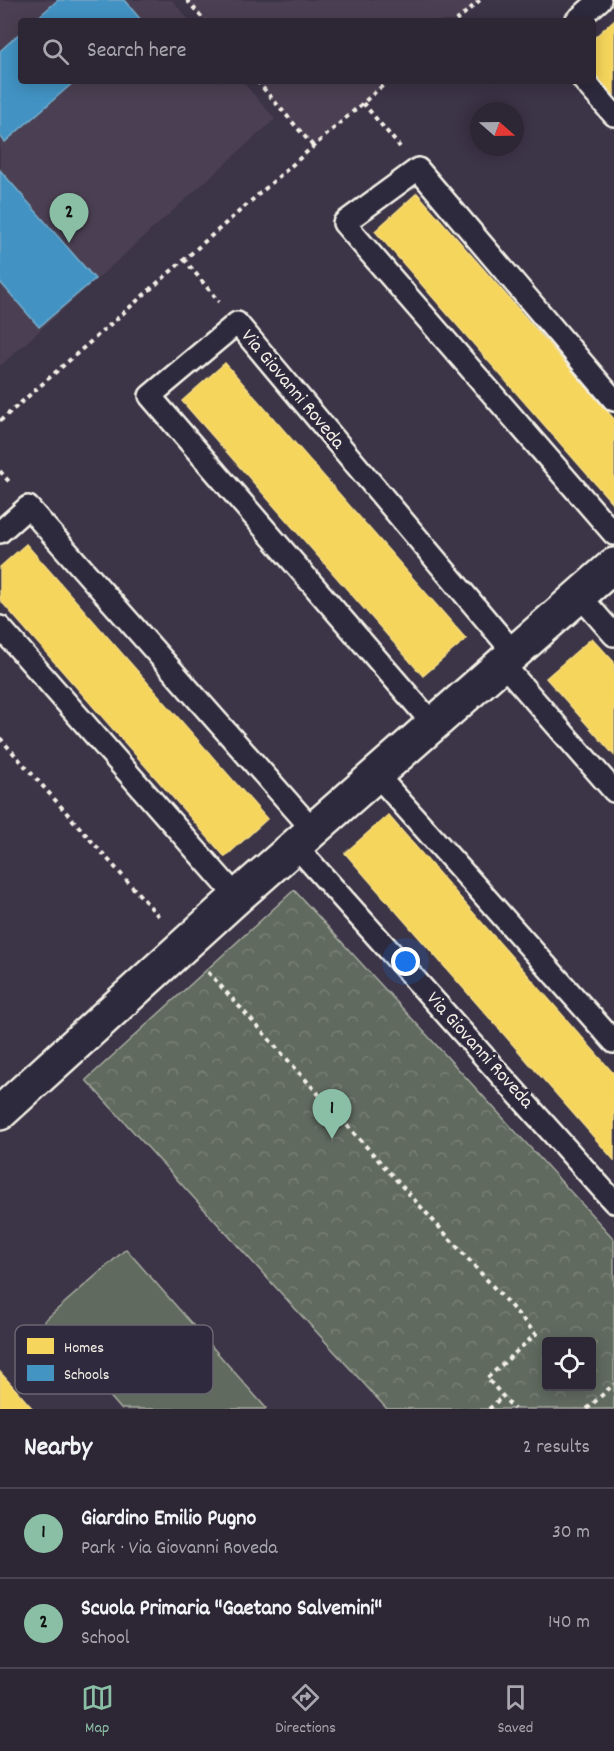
<!DOCTYPE html>
<html lang="en">
<head>
<meta charset="utf-8">
<style>
  body { margin:0; font-family:Dekko,sans-serif; background:#352f3d; color:#f1f3f6 }
  .controls { position:absolute; right:18px; bottom:18px; display:grid; overflow:hidden; border-radius:6px; box-shadow:0 3px 15px #0003 }
  .controls button { width:54px; height:54px; display:grid; place-items:center; padding:0; border:0; border-bottom:2px solid #484450; background:#2d2735; color:#f1f3f6; font:30px sans-serif }
  .compass { position:absolute; left:470px; top:102px; width:54px; height:54px; border-radius:50%; background:#2d2735; box-shadow:0 3px 15px #0003; rotate:110deg }
  .you { position:absolute; left:406px; top:962px; width:21px; height:21px; margin:-15px; border:4px solid #fff; border-radius:50%; background:#1a73e8; box-shadow:0 0 0 9px #1a73e833 }
  .badge { display:grid; place-items:center; width:39px; height:39px; border-radius:50%; background:#8abfa5; color:#111; font-size:20px; font-weight:700 }
  .pin { position:absolute; translate:-50% -50px; filter:drop-shadow(0 2px 3px #0008) }
  .pin::after { content:''; position:absolute; top:32px; width:21px; height:18px; background:inherit; clip-path:polygon(0 0,100% 0,50% 100%) }
  .list { margin:0; padding:0; list-style:none }
  h2 { display:flex; justify-content:space-between; align-items:center; height:78px; margin:0; padding:0 24px; font-size:26px }
  h2 small { font-size:20px; font-weight:400; color:#a7a5ad }
  .list li { display:grid; grid-template-columns:39px 1fr auto; gap:18px; align-items:center; box-sizing:border-box; height:90px; padding:0 24px; border-top:2px solid #484450 }
  .list b { display:block; font-size:22px; white-space:nowrap }
  .list p { margin:0; font-size:20px; white-space:nowrap; color:#a7a5ad }
  .list em { font-size:20px; font-style:normal; color:#a7a5ad }
  .icon { flex:none; width:33px; height:33px; fill:none; stroke:currentColor; stroke-width:2; stroke-linecap:round; stroke-linejoin:round }
  .map { position:relative; flex:none; width:614px; height:1409px; overflow:hidden }
  .search { position:absolute; background:#2d2735; box-shadow:0 3px 15px #0003; left:18px; right:18px; top:18px; height:66px; display:flex; align-items:center; gap:15px; box-sizing:border-box; padding:0 21px; border-radius:6px; color:#a7a5ad; font-size:22px }
  .sheet { height:258px; background:#2d2735 }
  nav { display:flex; justify-content:space-around; align-items:center; box-sizing:border-box; height:84px; border-top:2px solid #484450; background:#2d2735; font-size:16px; color:#a7a5ad }
  nav a { display:grid; justify-items:center; gap:3px }
  nav .on { color:#8abfa5 }
  .map>svg:first-child { display:block }
  .built { fill:#4c4053 }
  .forest { fill:url(#forest-crowns); stroke:#aaaea3; stroke-width:1.5; fill-rule:evenodd }
  .pitch { fill:#616a5e; stroke:#aaaea3; stroke-width:1.5 }
  .homes { fill:#f6d55c; stroke:#f5dd86; stroke-width:1.5 }
  .schools { fill:#4393c3; stroke:#78afce; stroke-width:1.5 }
  .lines { fill:none; stroke-linecap:round; stroke-linejoin:round }
  .lane-casing { stroke:#f4f1e8; stroke-width:26 }
  .street-casing { stroke:#f4f1e8; stroke-width:38 }
  .path { stroke:#f4f1e8; stroke-width:4; stroke-dasharray:4.5 4.5; stroke-linecap:butt }
  .lane { stroke:#2f2a3d; stroke-width:21 }
  .street { stroke:#2f2a3d; stroke-width:33 }
  .labels { text-anchor:middle; dominant-baseline:central; stroke-width:6; stroke-linejoin:round; paint-order:stroke }
  .street-label { font-size:20px; fill:#f4f1e8; stroke:#2f2a3d }
  .key { fill:#2f2a3d; stroke:#6a6670; stroke-width:1.5 }
  .key-label { font-size:16px; fill:#f4f1e8 }
</style>
</head>
<body>
<div class="map">
<svg width="614" height="1409" viewBox="0 0 614 1409">
  <defs>
    <pattern id="forest-crowns" width="20" height="18" patternUnits="userSpaceOnUse" patternTransform="scale(1.5)"><rect width="20" height="18" fill="#616a5e"/><path d="M2 6a3 3 0 1 1 6 0M12 15a3 3 0 1 1 6 0" fill="none" stroke="#788075"/></pattern>
  </defs>
  <rect width="100%" height="100%" fill="#3c3447"/>
  <filter id="ink" filterUnits="userSpaceOnUse"><feTurbulence type="fractalNoise" baseFrequency=".0167" numOctaves="2"/><feDisplacementMap in="SourceGraphic" scale="12" xChannelSelector="R" yChannelSelector="G"/><feConvolveMatrix kernelMatrix="1 2 1 2 8 2 1 2 1" color-interpolation-filters="sRGB"/></filter>
  <g filter="url(#ink)">
    <!-- built -->
    <g class="built">
      <path d="M0,0H172L190,21H21V81H242L275,119L0,366Z"/>
      <path d="M187,0H481L457,21H205Z"/>
      <path d="M257,81H388L313,146Z"/>
    </g>
    <!-- forest -->
    <path class="forest" d="M294,890L614,1239V1409H387L86,1080ZM546,1342H592V1386H546Z"/>
    <!-- pitch -->
    <path class="pitch" d="M126,1249L266,1408L265,1409H121L44,1321Z"/>
    <!-- homes -->
    <g class="homes">
      <path d="M614,20V100L593,76V39Z"/>
      <path d="M417,193L614,419V505L375,231Z"/>
      <path d="M225,363L466,639L423,676L182,401Z"/>
      <path d="M26,544L267,819L225,857L0,600V567Z"/>
      <path d="M592,638L614,662V755L546,678Z"/>
      <path d="M388,815L614,1074V1160L345,853Z"/>
      <path d="M0,1372L33,1409H0Z"/>
    </g>
    <!-- schools -->
    <g class="schools">
      <path d="M58,0H124L142,21H34Z"/>
      <path d="M21,32V81H75L5,142L0,136V51Z"/>
      <path d="M0,170L95,279L39,327L0,282Z"/>
    </g>
    <g class="lines">
      <!-- lane casing -->
      <g class="lane-casing">
        <g id="lane">
          <path d="M576,21L600,0"/>
          <path d="M584,81L614,115"/>
          <path d="M614,400L418,169L344,223L614,534"/>
          <path d="M0,532L28,507L313,830"/>
          <path d="M580,596L614,635"/>
          <path d="M0,627L237,897"/>
          <path d="M502,663L614,791"/>
          <path d="M433,724L150,396L237,323L514,653"/>
          <path d="M376,774L614,1042"/>
          <path d="M295,845L614,1202"/>
        </g>
      </g>
      <!-- street casing -->
      <g class="street-casing">
        <path id="street" d="M0,1113L237,897L614,565"/>
      </g>
      <!-- path -->
      <g class="path">
        <path d="M187,0L205,21"/>
        <path d="M456,21L480,0"/>
        <path d="M257,81L313,146"/>
        <path d="M363,103L400,147"/>
        <path d="M184,259L219,302"/>
        <path d="M0,421L388,81"/>
        <path d="M0,471L11,484"/>
        <path d="M0,738L161,919"/>
        <path d="M208,972L536,1334L487,1378L514,1409"/>
        <path d="M489,1409L503,1396"/>
        <path d="M587,1409L614,1384"/>
      </g>
      <!-- lane -->
      <use href="#lane" class="lane"/>
      <!-- street -->
      <use href="#street" class="street"/>
    </g>
  </g>
  <g class="labels">
    <!-- street labels -->
    <g class="street-label">
      <text transform="translate(292 390) rotate(50)">Via Giovanni Roveda</text>
      <text transform="translate(479 1051) rotate(48)">Via Giovanni Roveda</text>
    </g>
  </g>
  <!-- legend -->
  <rect x="15" y="1325" width="198" height="69" rx="9" class="key"/>
  <rect x="27" y="1338" width="27" height="16" fill="#f6d55c"/>
  <rect x="27" y="1365" width="27" height="16" fill="#4393c3"/>
  <g class="key-label">
    <text x="64" y="1352">Homes</text>
    <text x="64" y="1379">Schools</text>
  </g>
</svg>
<div class="controls">
<button><svg class="icon" aria-label="locate" viewBox="0 0 24 24"><circle cx="12" cy="12" r="6"/><path d="M12 2v4M12 18v4M2 12h4M18 12h4"/></svg></button>
</div>
<svg class="compass" viewBox="-18 -18 36 36"><path d="M0-13l5 13h-10z" fill="#e53935"/><path d="M0 13l5-13h-10z" fill="#a7a5ad"/></svg>
<div class="you"></div>
<div class="pin badge" style="left:332px;top:1139px">1</div>
<div class="pin badge" style="left:69px;top:243px">2</div>
<div class="search"><svg class="icon" aria-label="search" viewBox="0 0 24 24"><circle cx="10" cy="10" r="6"/><path d="M15 15l6 6"/></svg>Search here</div>
</div>
<section class="sheet">
<h2>Nearby<small>2 results</small></h2>
<ul class="list">
<li><span class="badge">1</span><div><b>Giardino Emilio Pugno</b><p>Park · Via Giovanni Roveda</p></div><em>30 m</em></li>
<li><span class="badge">2</span><div><b>Scuola Primaria &quot;Gaetano Salvemini&quot;</b><p>School</p></div><em>140 m</em></li>
</ul>
</section>
<nav>
<a class="on"><svg class="icon" aria-label="map" viewBox="0 0 24 24"><path d="M3 6l6-2 6 2 6-2v14l-6 2-6-2-6 2zM9 4v14M15 6v14"/></svg>Map</a>
<a><svg class="icon" aria-label="directions" viewBox="0 0 24 24"><path d="M12 3l9 9-9 9-9-9zM9 14v-3h6M13 9l2 2-2 2"/></svg>Directions</a>
<a><svg class="icon" aria-label="saved" viewBox="0 0 24 24"><path d="M7 4h10v16l-5-4-5 4z"/></svg>Saved</a>
</nav>
</body>
</html>
